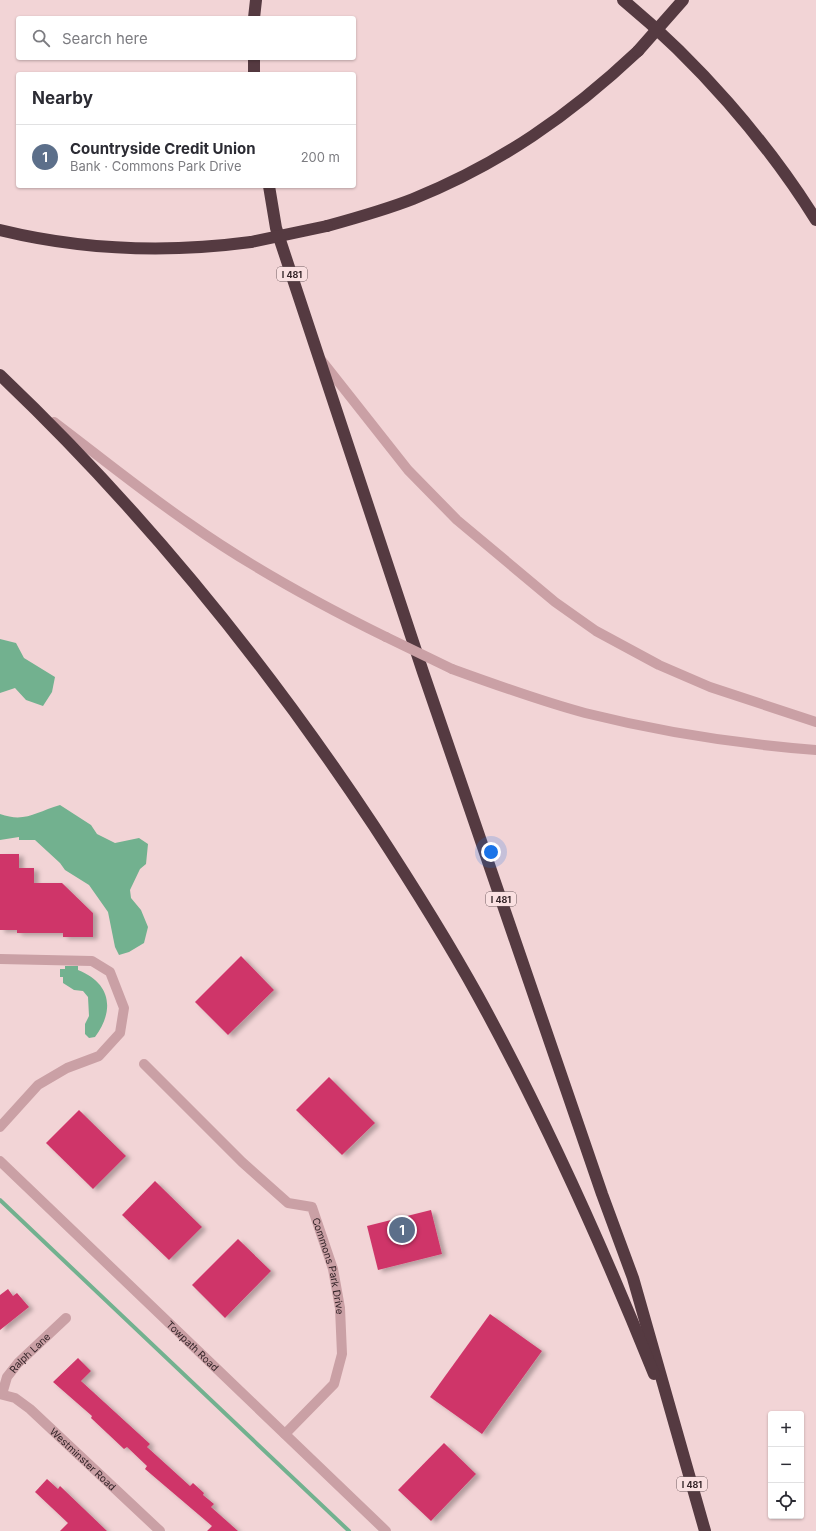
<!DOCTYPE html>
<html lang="en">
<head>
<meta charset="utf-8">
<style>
  body { margin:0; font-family:Inter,sans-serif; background:#f7f7f7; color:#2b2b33 }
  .controls { position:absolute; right:12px; bottom:12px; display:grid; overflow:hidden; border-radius:4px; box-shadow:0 1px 3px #0004 }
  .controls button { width:36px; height:36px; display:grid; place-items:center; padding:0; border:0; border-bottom:1px solid #e1e1e2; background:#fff; color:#2b2b33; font:20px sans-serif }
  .you { position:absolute; left:491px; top:852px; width:14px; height:14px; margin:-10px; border:3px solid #fff; border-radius:50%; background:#1a73e8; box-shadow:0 0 0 6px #1a73e833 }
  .badge { display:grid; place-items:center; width:26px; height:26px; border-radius:50%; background:#175736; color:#fff; font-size:13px; font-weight:700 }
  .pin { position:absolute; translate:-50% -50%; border:2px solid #fff; box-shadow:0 1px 4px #0006 }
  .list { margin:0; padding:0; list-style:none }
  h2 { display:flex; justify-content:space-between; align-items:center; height:52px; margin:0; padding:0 16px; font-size:17px }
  h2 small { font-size:13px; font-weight:400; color:#7c7c81 }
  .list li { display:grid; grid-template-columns:26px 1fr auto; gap:12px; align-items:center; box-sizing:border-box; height:64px; padding:0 16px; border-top:1px solid #e1e1e2 }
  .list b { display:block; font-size:15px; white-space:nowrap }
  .list p { margin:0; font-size:13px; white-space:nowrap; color:#7c7c81 }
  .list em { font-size:13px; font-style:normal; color:#7c7c81 }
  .icon { flex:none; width:22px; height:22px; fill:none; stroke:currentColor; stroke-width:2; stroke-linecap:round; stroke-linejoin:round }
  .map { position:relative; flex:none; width:816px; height:1531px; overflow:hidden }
  .search { position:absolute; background:#fff; box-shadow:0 1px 3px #0004; left:16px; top:16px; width:340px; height:44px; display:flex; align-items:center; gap:10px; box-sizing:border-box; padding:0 14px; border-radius:4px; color:#7c7c81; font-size:15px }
  .panel { position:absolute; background:#fff; box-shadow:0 1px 3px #0004; left:16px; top:72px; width:340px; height:116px; border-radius:4px }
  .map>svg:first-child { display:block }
  .water { fill:#72b18f }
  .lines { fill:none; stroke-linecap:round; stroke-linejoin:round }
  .stream { stroke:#72b18f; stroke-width:4 }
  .building { fill:#cf3569; filter:url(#shadow) }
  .minor { stroke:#caa0a5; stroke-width:10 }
  .highway { stroke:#553a41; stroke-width:12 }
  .minor-bridge { stroke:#caa0a5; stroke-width:10 }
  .highway-bridge { stroke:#553a41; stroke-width:12 }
  .labels { text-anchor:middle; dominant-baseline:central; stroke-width:3.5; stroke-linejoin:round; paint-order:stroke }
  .shield { fill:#fae0e1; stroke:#6f5c60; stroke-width:1 }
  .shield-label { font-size:9px; font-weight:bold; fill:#342428 }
  .street-label { font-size:10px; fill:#342428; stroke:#fae0e1 }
</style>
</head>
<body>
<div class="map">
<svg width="816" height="1531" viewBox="0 0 816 1531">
  <defs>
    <filter id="shadow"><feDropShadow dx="4.5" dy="2.5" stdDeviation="2" flood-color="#0004"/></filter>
  </defs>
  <rect width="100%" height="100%" fill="#f2d4d6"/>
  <!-- water -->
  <g class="water">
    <path d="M0,639L16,643L24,658L55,677L52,692L43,706L26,700L15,688L0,693Z"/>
    <path d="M60,805L91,825L97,834L115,843L139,838L148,844L146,864L140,869L130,890L131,898L141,910L148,927L144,943L129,952L119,955L115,947L108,912L89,885L65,870L60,863L35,840H19V837L0,840V814C25,823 36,812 60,805Z"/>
    <path d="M65,966H78V970C111,983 115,1010 95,1037L89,1038L85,1034V1024L89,1016L88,997L83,991L74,990L63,983V977H60V969H65Z"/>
  </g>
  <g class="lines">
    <!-- stream -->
    <path class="stream" d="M0,1200L349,1531"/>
  </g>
  <!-- building -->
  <g class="building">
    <path d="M0,854H19V868H34V883H62L93,913V937H63V933H17V930H0Z"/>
    <path d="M241,956L274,990L228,1035L195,1002Z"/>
    <path d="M329,1077L375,1123L342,1155L296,1110Z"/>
    <path d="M79,1110L126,1156L93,1189L46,1143Z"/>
    <path d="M155,1181L202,1227L169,1260L122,1215Z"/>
    <path d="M431,1210L442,1254L378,1270L367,1226Z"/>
    <path d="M238,1239L271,1271L225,1318L192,1285Z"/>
    <path d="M8,1289L13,1296L17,1293L29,1307L0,1330V1295Z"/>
    <path d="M490,1314L542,1351L482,1434L430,1397Z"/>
    <path d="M78,1358L91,1371L81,1381L150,1444L147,1447L190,1486L193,1483L204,1493L203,1495L214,1504L211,1507L238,1531H207L212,1526L145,1469L147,1466L127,1447L124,1449L91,1418L92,1416L53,1382Z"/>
    <path d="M444,1443L476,1474L431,1521L398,1490Z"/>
    <path d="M47,1479L58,1489L60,1486L107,1531H60L68,1523L35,1492Z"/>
  </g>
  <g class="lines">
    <!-- minor -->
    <g class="minor">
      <path d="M322,361L408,470L457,520L555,602L596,631L659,665L710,687L816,722"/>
      <path d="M54,422C99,456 143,492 190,524C251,567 319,604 386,637"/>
      <path d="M452,669C496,685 540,701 585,713C661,732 738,744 816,750"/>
      <path d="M0,959L92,961L110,972L124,1008L120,1033L99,1056L67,1068L38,1085L0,1127"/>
      <path id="s1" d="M144,1064L242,1162L288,1203L312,1207L333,1269L340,1308L342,1354L334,1384L285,1434"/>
      <path id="s2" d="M0,1161L386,1531"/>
      <path id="s3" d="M0,1394L15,1398L30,1409L160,1531"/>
      <path id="s4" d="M2,1394L7,1377L18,1363L66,1318"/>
    </g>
    <!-- highway -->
    <g class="highway">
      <path d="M623,0C696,60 766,140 816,220"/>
      <path d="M254,18L256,0"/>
      <path d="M254,58V74"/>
      <path d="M269,186L276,228L423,672L602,1194L633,1278L705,1531"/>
      <path d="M327,226C356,218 385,210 413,199C500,164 570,115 638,51"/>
      <path d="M0,230C82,250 168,253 251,242"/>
      <path d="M0,375C141,509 266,663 374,826C410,881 446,938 478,996C545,1118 602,1245 654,1374"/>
    </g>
    <!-- minor-bridge -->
    <path class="minor-bridge" d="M386,637L452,669"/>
    <!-- highway-bridge -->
    <g class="highway-bridge">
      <path d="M638,51L683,0"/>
      <path d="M251,242L327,226"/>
    </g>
  </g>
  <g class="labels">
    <!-- shield labels -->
    <g class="shield">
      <rect x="277" y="267" width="30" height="14" rx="3"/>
      <rect x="486" y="892" width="30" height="14" rx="3"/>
      <rect x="677" y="1477" width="30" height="14" rx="3"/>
    </g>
    <g class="shield-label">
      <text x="292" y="274">I 481</text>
      <text x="501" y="899">I 481</text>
      <text x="692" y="1484">I 481</text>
    </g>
    <!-- street labels -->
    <g class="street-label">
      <text stroke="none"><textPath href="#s1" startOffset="286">Commons Park Drive</textPath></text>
      <text stroke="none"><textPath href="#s2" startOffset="267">Towpath Road</textPath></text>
      <text stroke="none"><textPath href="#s4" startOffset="51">Ralph Lane</textPath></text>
      <text stroke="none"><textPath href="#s3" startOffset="107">Westminster Road</textPath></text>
    </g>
  </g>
</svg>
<div class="controls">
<button>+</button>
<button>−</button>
<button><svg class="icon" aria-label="locate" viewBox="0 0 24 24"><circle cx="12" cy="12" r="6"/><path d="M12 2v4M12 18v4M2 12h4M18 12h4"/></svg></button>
</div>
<div class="you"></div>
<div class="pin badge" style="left:402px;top:1230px;background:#5c6f8a">1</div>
<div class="search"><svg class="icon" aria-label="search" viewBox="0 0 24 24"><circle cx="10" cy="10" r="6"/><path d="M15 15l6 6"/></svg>Search here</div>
<section class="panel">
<h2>Nearby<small></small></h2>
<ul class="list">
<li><span class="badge" style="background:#5c6f8a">1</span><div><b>Countryside Credit Union</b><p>Bank · Commons Park Drive</p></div><em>200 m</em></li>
</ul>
</section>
</div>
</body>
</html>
